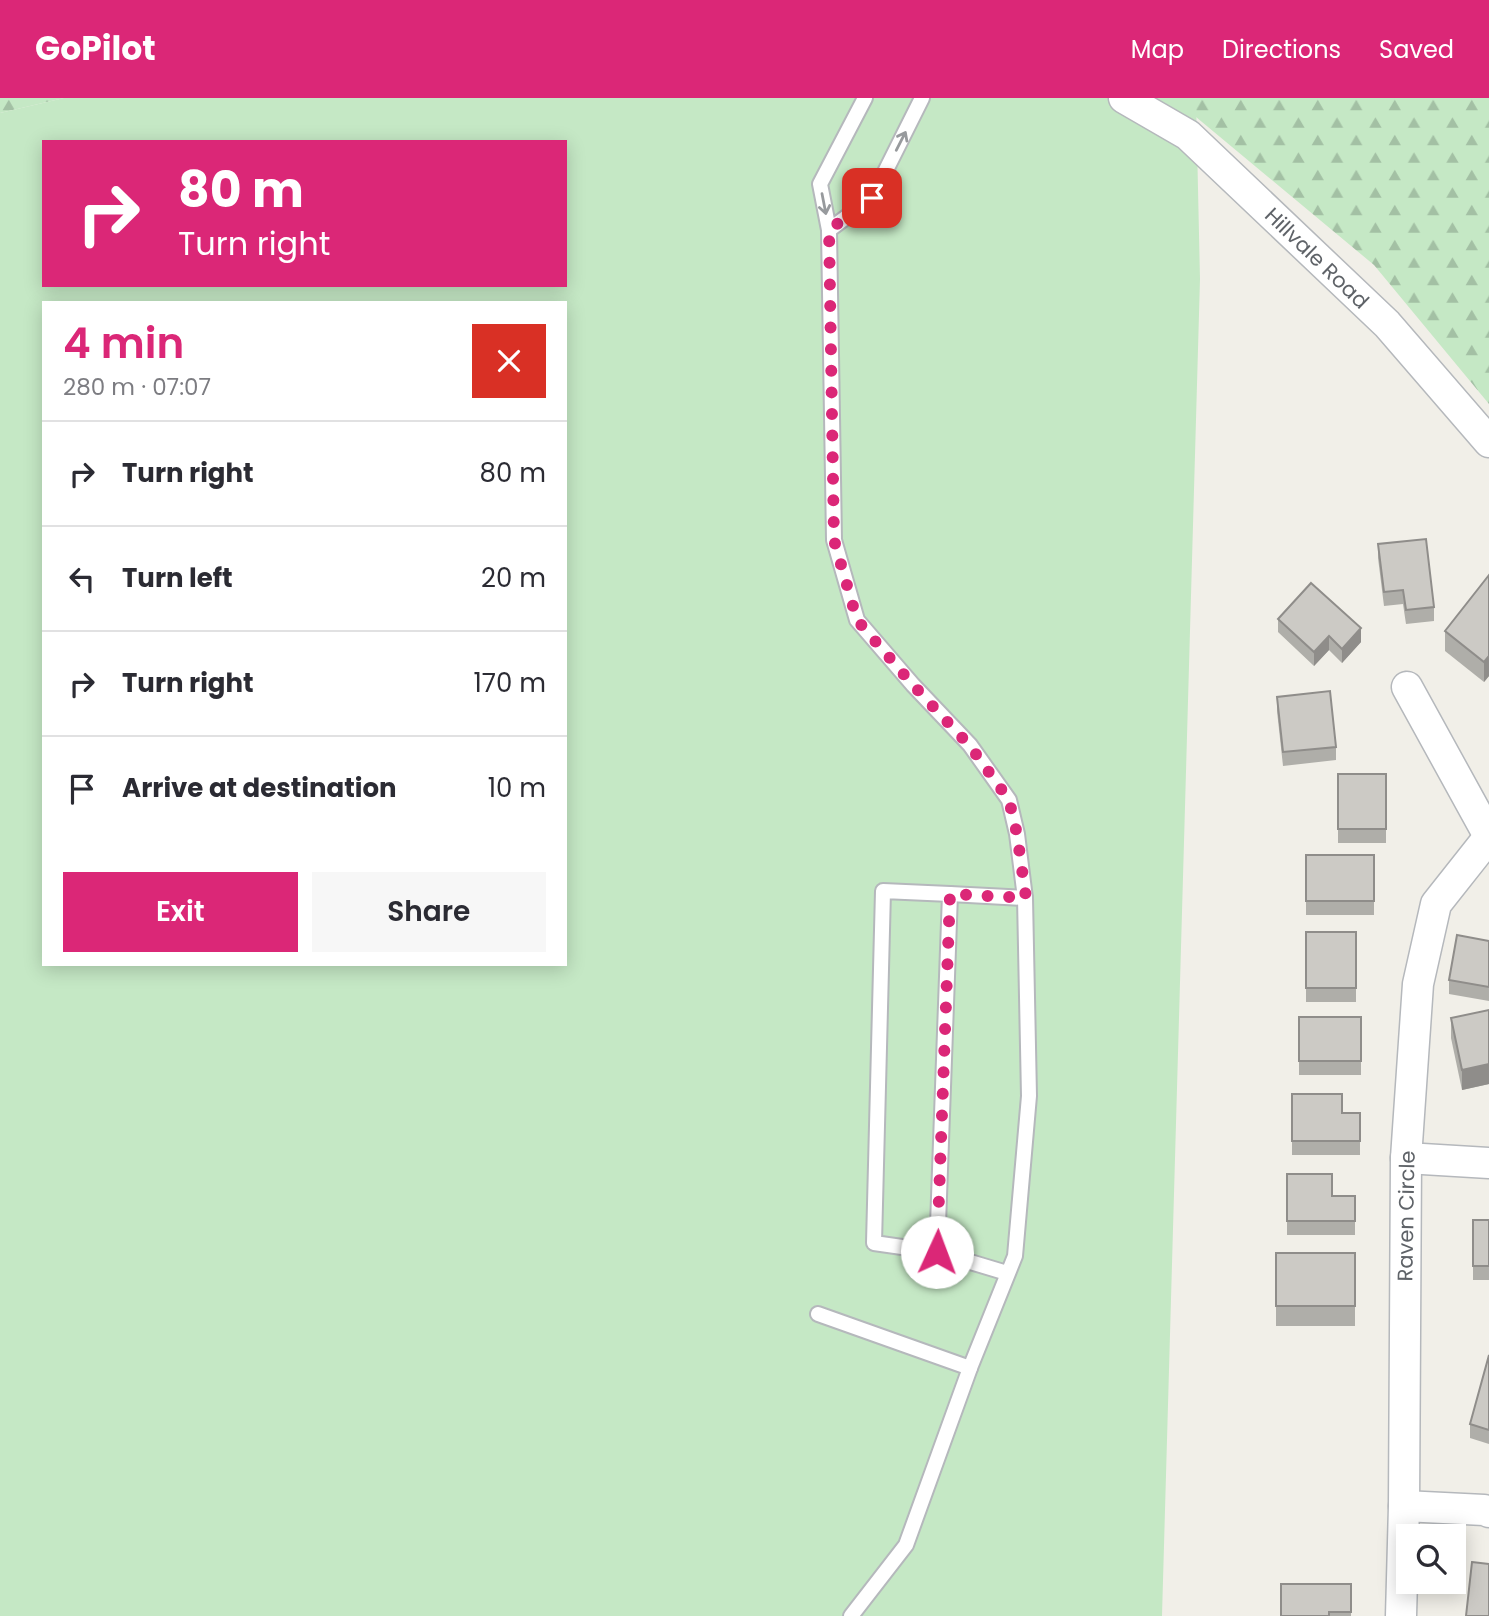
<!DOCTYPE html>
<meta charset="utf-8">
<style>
:root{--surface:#fff;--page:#f7f7f7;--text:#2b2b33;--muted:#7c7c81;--line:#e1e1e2;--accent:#db2777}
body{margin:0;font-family:Poppins,sans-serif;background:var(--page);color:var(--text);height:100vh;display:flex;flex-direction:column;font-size:26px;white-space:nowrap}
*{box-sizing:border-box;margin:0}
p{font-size:23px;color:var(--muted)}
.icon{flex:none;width:38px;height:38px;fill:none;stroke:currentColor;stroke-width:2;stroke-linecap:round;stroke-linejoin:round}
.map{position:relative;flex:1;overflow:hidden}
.side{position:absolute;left:42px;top:203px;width:525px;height:665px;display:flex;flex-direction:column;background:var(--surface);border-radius:0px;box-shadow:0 4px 18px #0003}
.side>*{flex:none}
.top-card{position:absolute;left:42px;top:42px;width:525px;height:147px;border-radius:0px;box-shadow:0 4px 18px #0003;background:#db2777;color:#fff;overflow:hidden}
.fabs{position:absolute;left:1396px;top:1426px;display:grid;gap:14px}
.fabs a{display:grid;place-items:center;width:70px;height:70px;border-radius:0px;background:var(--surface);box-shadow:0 4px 18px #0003;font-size:35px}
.pin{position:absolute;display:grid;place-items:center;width:60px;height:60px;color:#fff;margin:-30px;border-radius:14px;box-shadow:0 4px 10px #0006}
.me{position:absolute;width:77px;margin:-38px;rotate:2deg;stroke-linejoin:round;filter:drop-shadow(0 0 5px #0008)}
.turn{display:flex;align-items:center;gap:24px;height:147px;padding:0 21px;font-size:32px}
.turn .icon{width:91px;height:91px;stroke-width:2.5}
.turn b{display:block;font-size:49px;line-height:60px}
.round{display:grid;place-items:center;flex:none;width:74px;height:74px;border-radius:0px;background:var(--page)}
.summary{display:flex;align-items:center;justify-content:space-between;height:119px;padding:0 21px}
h1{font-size:42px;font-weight:600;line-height:52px;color:var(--accent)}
.action{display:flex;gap:14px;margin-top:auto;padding:14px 21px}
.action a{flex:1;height:80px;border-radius:0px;background:var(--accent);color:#fff;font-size:28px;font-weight:600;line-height:80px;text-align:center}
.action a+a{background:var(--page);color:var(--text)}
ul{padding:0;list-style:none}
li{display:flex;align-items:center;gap:21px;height:105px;padding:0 21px;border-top:2px solid var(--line)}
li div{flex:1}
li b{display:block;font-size:26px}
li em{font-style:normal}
header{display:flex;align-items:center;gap:42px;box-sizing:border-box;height:98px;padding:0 35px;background:var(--accent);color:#fff}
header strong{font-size:33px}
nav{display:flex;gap:38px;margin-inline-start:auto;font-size:24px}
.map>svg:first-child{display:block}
.forest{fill:url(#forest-firs)}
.park{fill:#c5e8c5;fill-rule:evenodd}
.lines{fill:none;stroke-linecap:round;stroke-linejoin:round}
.lane-casing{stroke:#b5b8bc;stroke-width:18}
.street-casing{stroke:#b5b8bc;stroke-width:33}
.lane{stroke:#fff;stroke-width:14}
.street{stroke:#fff;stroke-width:30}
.wall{fill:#afaea9}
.shaded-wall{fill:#8f8d8a}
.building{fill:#cccac5;stroke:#8f8d8a;stroke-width:2}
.oneway{stroke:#979a9d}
.route{stroke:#db2777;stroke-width:12;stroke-dasharray:0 21.6}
.labels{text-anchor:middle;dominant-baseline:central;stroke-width:6;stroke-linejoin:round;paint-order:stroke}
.street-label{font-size:21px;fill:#5f6368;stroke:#fff}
</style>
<header>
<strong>GoPilot</strong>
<nav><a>Map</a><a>Directions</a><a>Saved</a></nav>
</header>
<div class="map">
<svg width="1489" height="1518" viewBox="0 0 1489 1518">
<defs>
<pattern id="forest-firs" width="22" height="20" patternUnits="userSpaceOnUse" patternTransform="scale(1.75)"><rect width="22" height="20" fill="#c5e8c5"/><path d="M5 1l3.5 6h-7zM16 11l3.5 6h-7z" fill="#a3c0a4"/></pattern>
</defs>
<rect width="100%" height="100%" fill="#f1efe8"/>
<g class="forest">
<path d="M0 0H64L0 15Z"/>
<path d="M1196 0H1489V306L1374 167 1196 19Z"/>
</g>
<path class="park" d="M64 0H1196L1200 181 1162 1518H0V15ZM44 44H565V187H44ZM44 205H565V866H44Z"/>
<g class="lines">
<g class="lane-casing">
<g id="lane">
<path d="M865 0 820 86 829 132 834 442 857 522 913 587 970 647 1009 702 1017 736 1025 800 1029 998 1015 1158 970 1270"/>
<path d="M829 132 872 100 922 0"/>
<path d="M950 796 1025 800"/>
<path d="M937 1154 874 1145 883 793 950 796 937 1154 1007 1175"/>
<path d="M818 1216 970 1270 906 1447 851 1518"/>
</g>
</g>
<g class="street-casing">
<g id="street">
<path d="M1124 0 1188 37 1387 226 1489 344"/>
<path d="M1407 589 1489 738"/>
<path d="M1406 1060 1489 1065"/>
<path d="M1404 1408 1484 1412 1489 1414"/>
<path d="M1401 1518 1404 1408 1406 1060 1418 886 1436 806 1489 739"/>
</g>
</g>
<use href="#lane" class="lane"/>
<use href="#street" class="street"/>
</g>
<g class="wall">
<path d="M1378 446 1434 509V523L1406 526 1403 506 1384 508 1378 460Z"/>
<path d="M1489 477V578L1484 584 1445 553V533Z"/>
<path d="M1278 521 1361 544 1342 565 1329 552 1314 568 1278 534Z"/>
<path d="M1277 599 1336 649V662L1283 668 1277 613Z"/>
<rect x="1338" y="676" width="48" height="69"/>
<rect x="1306" y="757" width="68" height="60"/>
<rect x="1306" y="834" width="50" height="70"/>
<path d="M1489 843V903L1449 896V882Z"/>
<path d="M1489 912V986L1462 992 1451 940V920Z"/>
<rect x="1299" y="919" width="62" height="58"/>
<path d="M1292 996 1342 1015H1360V1057H1292Z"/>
<path d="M1287 1076 1332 1098H1355V1137H1287Z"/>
<rect x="1473" y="1122" width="16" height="60"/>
<rect x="1276" y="1155" width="79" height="73"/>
<path d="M1489 1257V1346L1470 1340V1326Z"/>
<path d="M1351 1486V1518H1281Z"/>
</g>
<g class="shaded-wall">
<path d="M1361 530V544L1342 565V551Z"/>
<path d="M1329 538V552L1314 568V554Z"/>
<path d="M1489 558V578L1484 584V564Z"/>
<path d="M1489 966V986L1462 992V972Z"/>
</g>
<g class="building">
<path d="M1426 441 1434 509 1406 512 1403 492 1384 494 1378 446Z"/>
<path d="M1489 477V558L1484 564 1445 533Z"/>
<path d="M1311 485 1361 530 1342 551 1329 538 1314 554 1278 521Z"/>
<path d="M1330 593 1336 649 1283 654 1277 599Z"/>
<rect x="1338" y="676" width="48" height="55"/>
<rect x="1306" y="757" width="68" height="46"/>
<rect x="1306" y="834" width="50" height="56"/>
<path d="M1457 837 1489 843V889L1449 882Z"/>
<path d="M1489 912V966L1462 972 1451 920Z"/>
<rect x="1299" y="919" width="62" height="44"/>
<path d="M1292 996H1342V1015H1360V1043H1292Z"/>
<path d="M1287 1076H1332V1098H1355V1123H1287Z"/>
<rect x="1473" y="1122" width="16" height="46"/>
<rect x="1276" y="1155" width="79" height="53"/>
<path d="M1489 1257V1332L1470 1326Z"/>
<path d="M1472 1464 1489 1466V1518H1466Z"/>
<path d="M1281 1486H1351V1514H1329V1518H1281Z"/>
</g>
<defs><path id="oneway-shaft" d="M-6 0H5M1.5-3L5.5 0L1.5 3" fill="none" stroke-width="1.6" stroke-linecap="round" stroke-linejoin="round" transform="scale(1.75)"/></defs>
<g class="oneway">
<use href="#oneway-shaft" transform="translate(901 43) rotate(-63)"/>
<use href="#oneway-shaft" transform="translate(824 106) rotate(79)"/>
</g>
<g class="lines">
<path class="route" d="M872 100 829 132 834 442 857 522 913 587 970 648 1009 702 1017 736 1026 800 950 796 937 1154"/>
</g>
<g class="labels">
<g class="street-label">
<text transform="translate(1317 160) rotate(44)">Hillvale Road</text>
<text transform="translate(1406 1118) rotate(-89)">Raven Circle</text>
</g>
</g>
</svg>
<div class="fabs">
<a><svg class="icon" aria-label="search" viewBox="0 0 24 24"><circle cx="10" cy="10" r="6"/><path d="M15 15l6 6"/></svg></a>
</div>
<div class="pin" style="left:872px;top:100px;background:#d93025"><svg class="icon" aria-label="arrive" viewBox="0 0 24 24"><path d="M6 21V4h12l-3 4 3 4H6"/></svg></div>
<svg class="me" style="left:937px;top:1154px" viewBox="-20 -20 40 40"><circle r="19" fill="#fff"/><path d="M0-13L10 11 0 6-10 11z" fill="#db2777"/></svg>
<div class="top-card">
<div class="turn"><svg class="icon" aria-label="right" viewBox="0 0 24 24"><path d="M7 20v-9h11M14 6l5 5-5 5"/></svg><div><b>80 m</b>Turn right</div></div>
</div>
<section class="side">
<div class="summary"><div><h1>4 min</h1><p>280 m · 07:07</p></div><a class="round" style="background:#d93025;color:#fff"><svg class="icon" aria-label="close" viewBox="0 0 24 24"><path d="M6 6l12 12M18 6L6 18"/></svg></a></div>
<ul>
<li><svg class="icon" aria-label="right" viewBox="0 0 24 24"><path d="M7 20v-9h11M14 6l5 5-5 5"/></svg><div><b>Turn right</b></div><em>80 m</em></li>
<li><svg class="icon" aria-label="left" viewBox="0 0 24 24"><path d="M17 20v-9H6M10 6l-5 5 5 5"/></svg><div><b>Turn left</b></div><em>20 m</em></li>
<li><svg class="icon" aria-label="right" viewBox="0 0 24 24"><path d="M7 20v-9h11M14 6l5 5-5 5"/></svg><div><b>Turn right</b></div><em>170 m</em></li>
<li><svg class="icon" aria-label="arrive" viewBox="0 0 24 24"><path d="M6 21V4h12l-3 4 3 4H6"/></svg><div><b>Arrive at destination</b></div><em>10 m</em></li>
</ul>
<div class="action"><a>Exit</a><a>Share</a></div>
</section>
</div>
